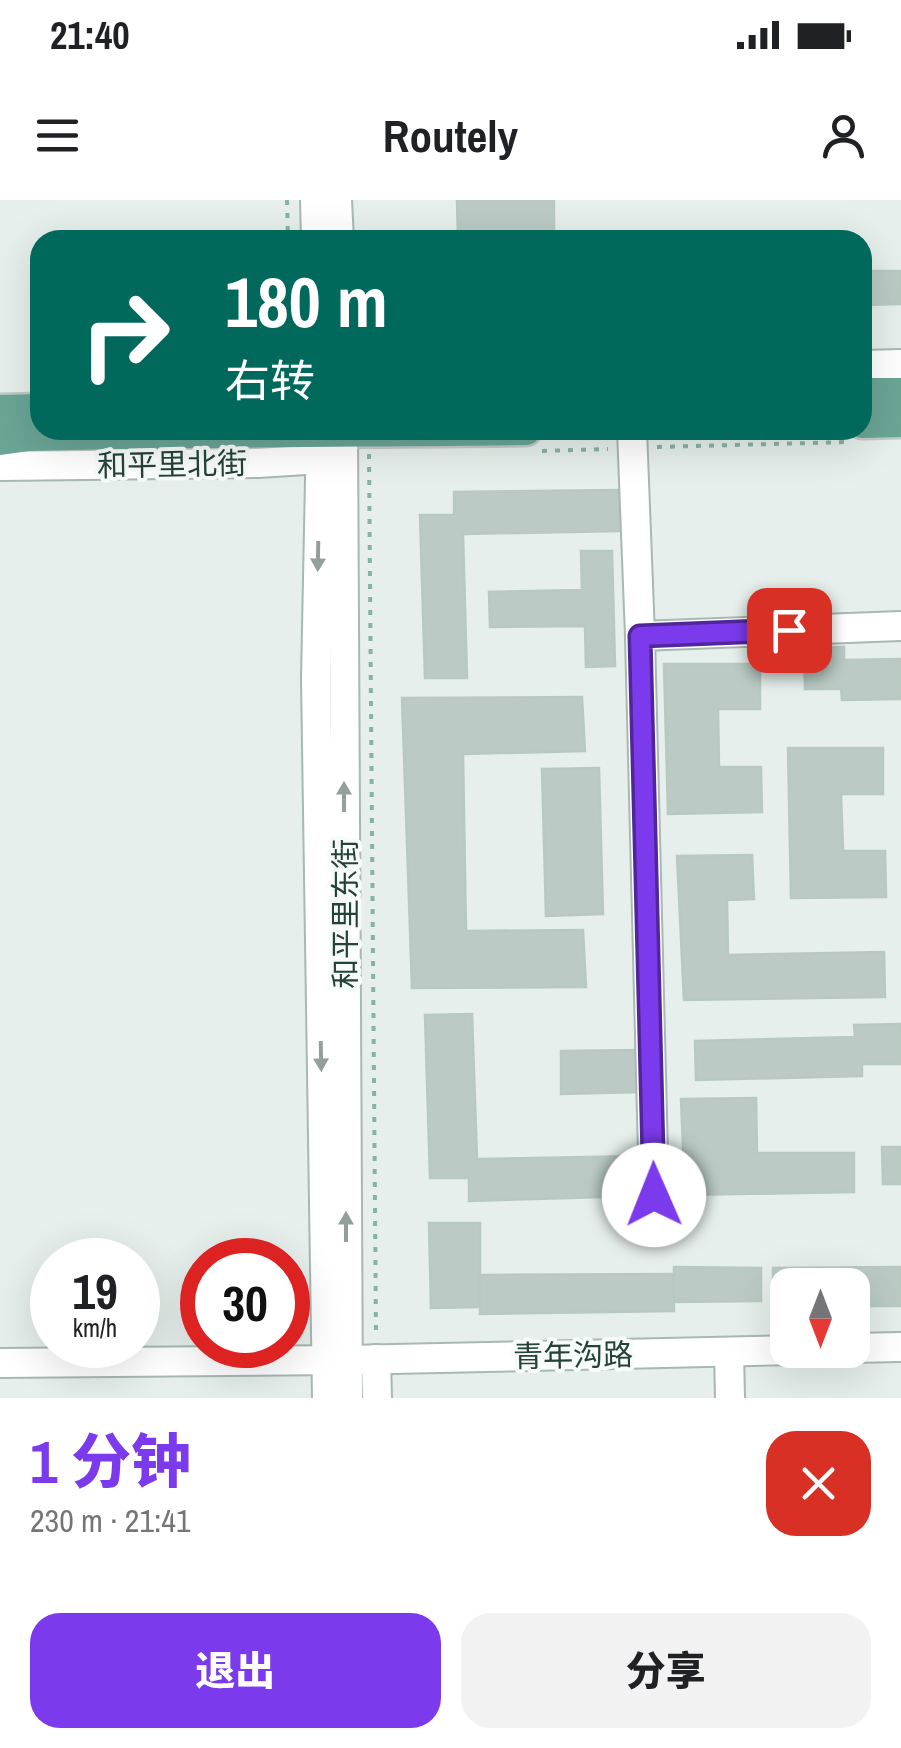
<!DOCTYPE html>
<html lang="zh">
<meta charset="utf-8">
<style>
:root{--surface:#fff;--page:#f2f2f2;--text:#202124;--muted:#757577;--accent:#7c3aed}
body{margin:0;font-family:"Archivo Narrow","Noto Sans SC",sans-serif;background:var(--page);color:var(--text);height:100vh;display:flex;flex-direction:column;font-size:38px;white-space:nowrap}
*{box-sizing:border-box;margin:0}
p{font-size:32px;color:var(--muted)}
.icon{flex:none;width:55px;height:55px;fill:none;stroke:currentColor;stroke-width:2;stroke-linecap:round;stroke-linejoin:round}
.map{position:relative;height:1198px;overflow:hidden}
.drawer{display:flex;flex-direction:column;background:var(--surface);flex:1}
.drawer>*{flex:none}
.top-card{position:absolute;left:30px;top:30px;width:842px;height:210px;border-radius:30px;box-shadow:0 10px 40px #0002;background:#00695c;color:#fff;overflow:hidden}
.needle{width:65px;rotate:180deg}
.tools{position:absolute;left:770px;top:1068px;display:grid;gap:20px}
.tools a{display:grid;place-items:center;width:100px;height:100px;border-radius:20px;background:var(--surface);box-shadow:0 10px 40px #0002;font-size:50px}
.speed{position:absolute;left:30px;top:1038px;display:flex;gap:20px;font-size:50px;font-weight:700;text-align:center}
.speed>*{display:grid;place-content:center;width:130px;height:130px;border-radius:50%;background:var(--surface);box-shadow:0 10px 40px #0002;line-height:1}
.speed small{font-size:25px;font-weight:400}
.speed .limit{border:15px solid #d22;background:#fff;color:#111}
.pin{position:absolute;display:grid;place-items:center;width:85px;height:85px;color:#fff;margin:-42px;border-radius:20px;box-shadow:0 5px 15px #0006}
.me{position:absolute;width:110px;margin:-55px;rotate:359deg;stroke-linejoin:round;filter:drop-shadow(0 0 8px #0008)}
.turn{display:flex;align-items:center;gap:35px;height:210px;padding:0 30px;font-size:45px}
.turn .icon{width:130px;height:130px;stroke-width:2.5}
.turn b{display:block;font-size:70px;line-height:85px}
.round{display:grid;place-items:center;flex:none;width:105px;height:105px;border-radius:30px;background:var(--page)}
.headline{display:flex;align-items:center;justify-content:space-between;height:170px;padding:0 30px}
h1{font-size:60px;font-weight:800;line-height:75px;color:var(--accent)}
.button{display:flex;gap:20px;margin-top:auto;padding:20px 30px}
.button a{flex:1;height:115px;border-radius:30px;background:var(--accent);color:#fff;font-size:40px;font-weight:800;line-height:115px;text-align:center}
.button a+a{background:var(--page);color:var(--text)}
.status{display:flex;justify-content:space-between;align-items:center;height:70px;padding:0 50px;background:var(--surface);direction:ltr}
.status svg{height:28px;fill:currentColor}
header{display:flex;justify-content:space-between;align-items:center;height:130px;padding:0 30px;background:var(--surface);font-size:45px;font-weight:800}
.map>svg:first-child{display:block}
.building{fill:#bbcac4;stroke:#b8c9c2;stroke-width:2.5}
.lines{fill:none;stroke-linecap:round;stroke-linejoin:round}
.minor-casing{stroke:#a8b8b2;stroke-width:32}
.major-casing{stroke:#c2cac8;stroke-width:35}
.path{stroke:#86b3a5;stroke-width:4;stroke-dasharray:5 8;stroke-linecap:butt}
.minor{stroke:#fff;stroke-width:28}
.major{stroke:#6aa596;stroke-width:30}
.oneway{fill:#92a09c}
.route-casing{stroke:#51269a;stroke-width:25}
.route{stroke:#7c3aed;stroke-width:18}
.labels{text-anchor:middle;dominant-baseline:central;stroke-width:8;stroke-linejoin:round;paint-order:stroke}
.street-label{font-size:30px;fill:#24423a;stroke:#f7fbf9}
</style>
<div class="status"><b>21:40</b><svg viewBox="0 0 49 12"><path d="M0 12V9h3v3zM5 12V6h3v6zM10 12V3h3v9zM15 12V0h3v12zM26 1h20v11H26zM47 4h2v5h-2z"/></svg></div>
<header><svg class="icon" aria-label="menu" viewBox="0 0 24 24"><path d="M4 6h16M4 12h16M4 18h16"/></svg>Routely<svg class="icon" aria-label="person" viewBox="0 0 24 24"><circle cx="12" cy="8" r="4"/><path d="M4 21q1-7 8-7t8 7"/></svg></header>
<div class="map">
<svg width="901" height="1198" viewBox="0 0 901 1198">
<rect width="100%" height="100%" fill="#e6efeb"/>
<g class="building">
<path d="M457 0H554V40H458Z"/>
<path d="M862 71H901V104L862 105Z"/>
<path d="M619 290 620 331 463 334 467 478H425L420 315H454V292Z"/>
<path d="M581 351H612L615 466 586 467 585 426 490 427 489 392 582 390Z"/>
<path d="M844 447V460L901 459V499L842 500 841 489H805L804 448Z"/>
<path d="M664 464H760V509H718L719 567H761L762 612 668 614Z"/>
<path d="M582 497 585 551 463 554 466 731 583 730 586 787 412 788 402 498Z"/>
<path d="M788 548H883V594H841L843 651H885L886 697 791 698Z"/>
<path d="M599 568 603 714 546 716 542 569Z"/>
<path d="M752 655 754 699 727 700 728 755 884 752 885 797 684 800 677 656Z"/>
<path d="M472 814 477 959 637 956V996L469 1001V978H430L425 815Z"/>
<path d="M901 824V864H862V876L696 880 695 841 855 837 854 825Z"/>
<path d="M640 850 641 892 561 894V851Z"/>
<path d="M756 898 757 953H854V992L685 995 681 899Z"/>
<path d="M882 947H901V984H883Z"/>
<path d="M429 1023H480V1107L431 1108Z"/>
<path d="M674 1067 761 1068V1101L674 1102Z"/>
<path d="M901 1067V1106H852V1085H788V1108H773V1068Z"/>
<path d="M673 1074 674 1111 480 1114V1075Z"/>
</g>
<g class="lines">
<g class="minor-casing">
<g id="minor">
<path d="M315 0 316 40"/>
<path d="M337 0 339 40"/>
<path d="M862 165 901 164"/>
<path d="M321 230 316 479 327 1198"/>
<path d="M343 230 348 1198"/>
<path d="M632 230 640 436 654 995"/>
<path d="M0 266 258 263 338 258"/>
<path d="M640 436 901 426"/>
<path d="M852 1148 901 1147"/>
<path d="M729 1152 730 1198"/>
<path d="M376 1159 377 1198"/>
<path d="M0 1163 347 1160 800 1150"/>
</g>
</g>
<g class="major-casing">
<g id="major">
<path d="M862 193H901"/>
<path d="M0 210 40 209"/>
<path d="M862 223 901 222"/>
<path d="M0 240 29 236C195 232 360 232 526 230"/>
</g>
</g>
<g class="path">
<path d="M287 0 288 40"/>
<path d="M657 247 848 242"/>
<path d="M542 251 608 249"/>
<path d="M369 254 376 1134"/>
</g>
<use href="#minor" class="minor"/>
<use href="#major" class="major"/>
</g>
<defs><path id="oneway-solid" d="M-6-.8H1V-3.2L6.5 0L1 3.2V.8H-6Z" transform="scale(2.5)"/></defs>
<g class="oneway">
<use href="#oneway-solid" transform="translate(318 356) rotate(91)"/>
<use href="#oneway-solid" transform="translate(344 597) rotate(-90)"/>
<use href="#oneway-solid" transform="translate(321 856) rotate(89)"/>
<use href="#oneway-solid" transform="translate(346 1027) rotate(-90)"/>
</g>
<g class="lines">
<g class="route-casing">
<path id="route" d="M654 995 640 436 789 430"/>
</g>
<use href="#route" class="route"/>
</g>
<g class="labels">
<g class="street-label">
<text transform="translate(172 264) rotate(-1)">和平里北街</text>
<text transform="translate(345 714) rotate(-90)">和平里东街</text>
<text transform="translate(573 1155) rotate(-1)">青年沟路</text>
</g>
</g>
</svg>
<div class="tools">
<a><svg class="needle" viewBox="-14 -14 28 28"><path d="M0-13l5 13h-10z" fill="#e53935"/><path d="M0 13l5-13h-10z" fill="#757577"/></svg></a>
</div>
<div class="speed"><div>19<small>km/h</small></div><div class="limit">30</div></div>
<div class="pin" style="left:789px;top:430px;background:#d93025"><svg class="icon" aria-label="arrive" viewBox="0 0 24 24"><path d="M6 21V4h12l-3 4 3 4H6"/></svg></div>
<svg class="me" style="left:654px;top:995px" viewBox="-20 -20 40 40"><circle r="19" fill="#fff"/><path d="M0-13L10 11 0 6-10 11z" fill="#7c3aed"/></svg>
<div class="top-card">
<div class="turn"><svg class="icon" aria-label="right" viewBox="0 0 24 24"><path d="M7 20v-9h11M14 6l5 5-5 5"/></svg><div><b>180 m</b>右转</div></div>
</div>
</div>
<section class="drawer">
<div class="headline"><div><h1>1 分钟</h1><p>230 m · 21:41</p></div><a class="round" style="background:#d93025;color:#fff"><svg class="icon" aria-label="close" viewBox="0 0 24 24"><path d="M6 6l12 12M18 6L6 18"/></svg></a></div>
<div class="button"><a>退出</a><a>分享</a></div>
</section>
